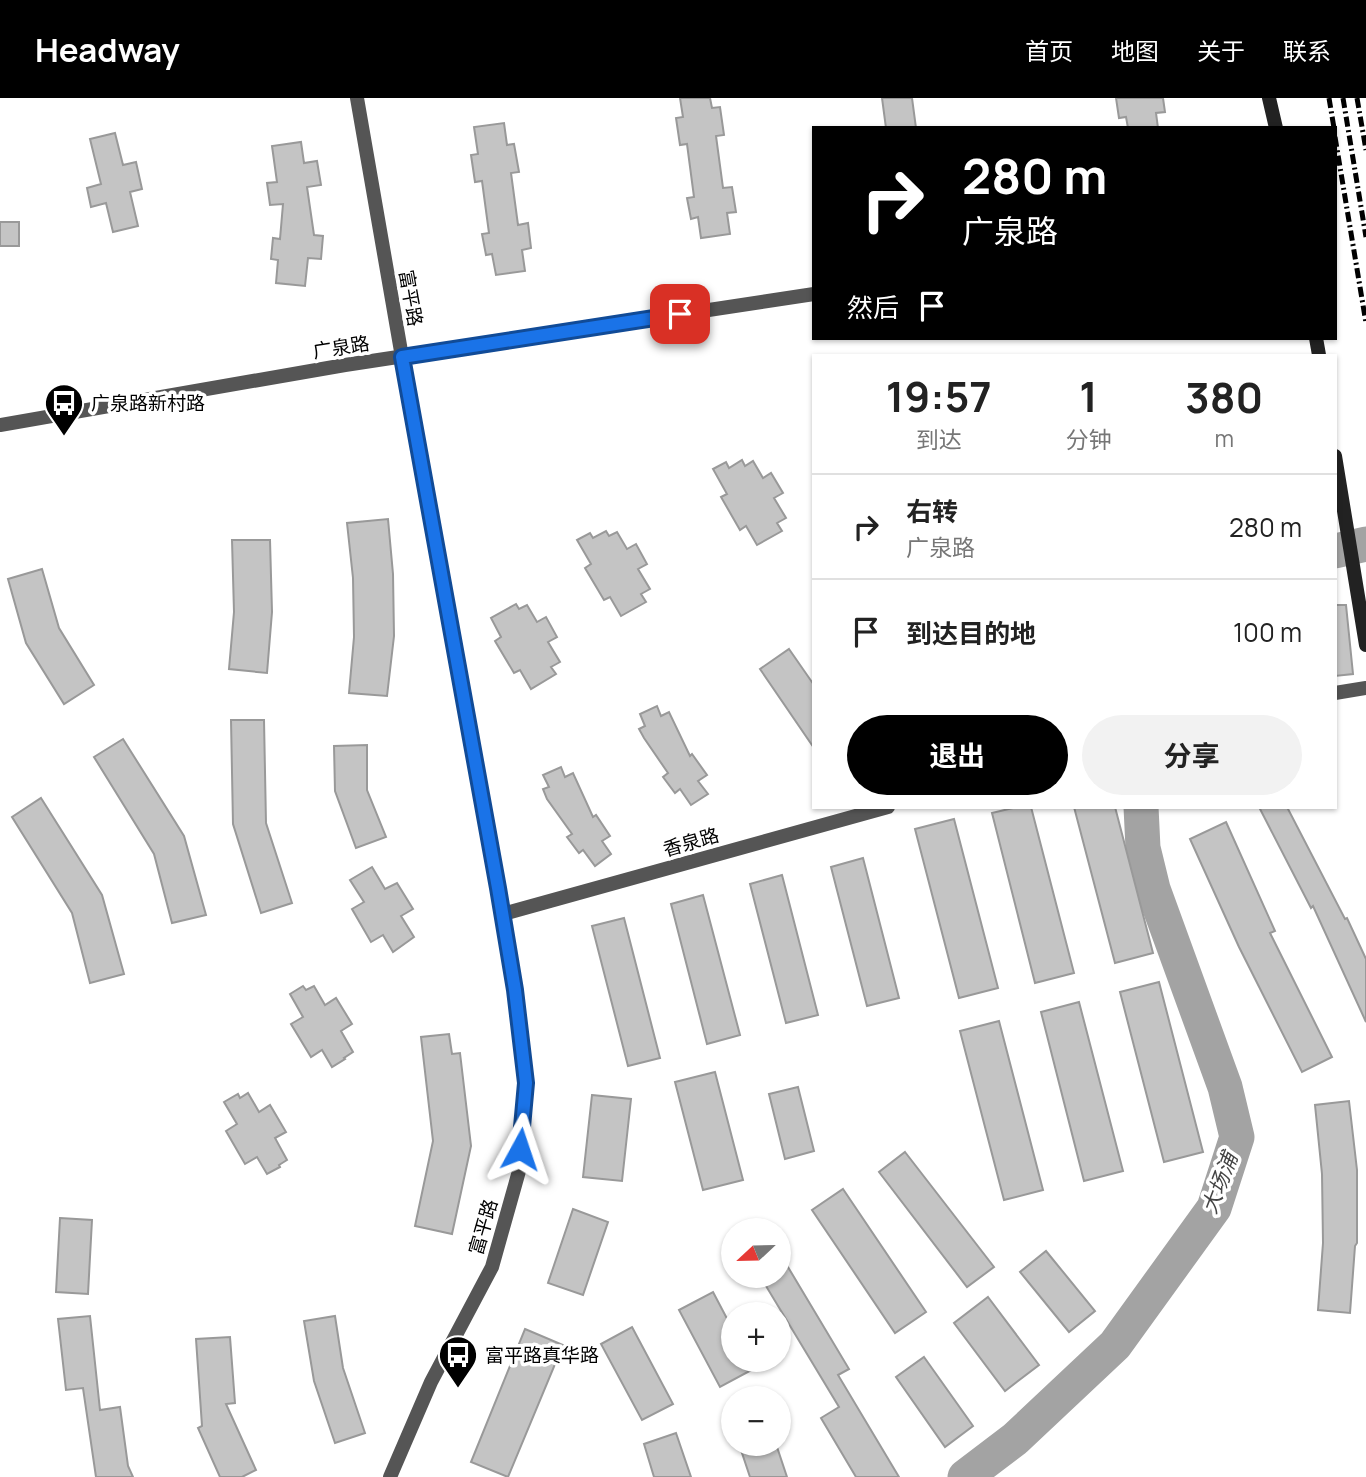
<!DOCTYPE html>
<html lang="zh">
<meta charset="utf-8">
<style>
:root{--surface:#fff;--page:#f2f2f2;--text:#222;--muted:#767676;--line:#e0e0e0;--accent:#000}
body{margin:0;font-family:Manrope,"Noto Sans SC",sans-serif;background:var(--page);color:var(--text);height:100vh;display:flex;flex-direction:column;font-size:26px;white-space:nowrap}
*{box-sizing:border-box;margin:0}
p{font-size:23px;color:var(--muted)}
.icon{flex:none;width:38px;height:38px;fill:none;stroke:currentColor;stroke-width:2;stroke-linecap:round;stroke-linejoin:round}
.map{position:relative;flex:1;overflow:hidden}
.side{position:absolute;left:812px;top:256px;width:525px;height:455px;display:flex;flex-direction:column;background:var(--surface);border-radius:0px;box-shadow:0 2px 5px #0004}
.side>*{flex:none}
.hud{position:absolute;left:812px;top:28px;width:525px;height:214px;border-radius:0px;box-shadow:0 2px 5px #0004;background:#000;color:#fff;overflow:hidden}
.needle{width:46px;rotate:248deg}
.buttons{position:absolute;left:721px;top:1120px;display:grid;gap:14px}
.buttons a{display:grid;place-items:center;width:70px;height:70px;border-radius:50%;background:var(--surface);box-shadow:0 2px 5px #0004;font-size:35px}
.pin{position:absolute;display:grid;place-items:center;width:60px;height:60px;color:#fff;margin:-30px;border-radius:14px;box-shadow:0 4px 10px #0006}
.me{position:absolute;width:77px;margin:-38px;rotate:5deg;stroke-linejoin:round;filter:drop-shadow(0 0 5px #0008)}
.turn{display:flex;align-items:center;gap:24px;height:147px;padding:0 35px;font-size:32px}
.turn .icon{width:91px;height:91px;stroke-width:2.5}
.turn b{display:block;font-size:49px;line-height:60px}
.then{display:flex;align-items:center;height:66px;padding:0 35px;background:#0003;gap:14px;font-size:26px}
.eta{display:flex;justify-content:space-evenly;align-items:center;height:119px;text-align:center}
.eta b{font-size:42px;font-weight:700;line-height:49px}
.cta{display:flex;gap:14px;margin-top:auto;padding:14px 35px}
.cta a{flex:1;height:80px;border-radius:42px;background:var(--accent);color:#fff;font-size:28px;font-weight:700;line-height:80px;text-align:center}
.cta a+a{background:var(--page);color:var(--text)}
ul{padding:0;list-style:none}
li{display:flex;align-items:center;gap:21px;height:105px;padding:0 35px;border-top:2px solid var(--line)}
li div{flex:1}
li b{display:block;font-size:26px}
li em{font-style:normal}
header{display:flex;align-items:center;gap:42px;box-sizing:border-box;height:98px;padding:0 35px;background:var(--accent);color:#fff}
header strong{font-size:33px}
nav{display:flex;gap:38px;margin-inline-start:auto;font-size:24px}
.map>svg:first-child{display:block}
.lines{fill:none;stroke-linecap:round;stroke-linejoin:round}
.river{stroke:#a3a3a3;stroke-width:35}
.building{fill:#c4c4c4;stroke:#999;stroke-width:2}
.minor{stroke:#555;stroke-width:14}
.tertiary{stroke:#555;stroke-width:14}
.secondary{stroke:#222;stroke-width:14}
.rail{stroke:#000;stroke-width:5;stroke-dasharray:10 3.5 2 3.5;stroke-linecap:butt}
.route-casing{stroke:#114b97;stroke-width:18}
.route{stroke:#1a73e8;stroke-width:12}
.labels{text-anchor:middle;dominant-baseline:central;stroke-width:7;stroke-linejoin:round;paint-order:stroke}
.street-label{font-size:19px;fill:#000;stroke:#fff}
.poi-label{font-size:19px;fill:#000;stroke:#fff;text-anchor:start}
.water-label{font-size:21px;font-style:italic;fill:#444;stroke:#fff}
</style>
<header>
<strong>Headway</strong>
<nav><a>首页</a><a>地图</a><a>关于</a><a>联系</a></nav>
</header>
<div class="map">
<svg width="1366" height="1379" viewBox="0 0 1366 1379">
<rect width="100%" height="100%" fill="#fff"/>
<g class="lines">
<g class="river">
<path d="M1335 453 1366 446"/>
<path d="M965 1379 1015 1341 1115 1247 1214 1110 1237 1039 1225 989 1153 791 1143 750 1141 709"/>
</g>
</g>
<g class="building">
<path d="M680 0H710L712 10 720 9 724 37 716 38 723 90 732 89 736 114 727 115 730 136 701 140 698 119 691 121 687 100 694 99 687 46 680 47 676 20 683 19Z"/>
<path d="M882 0H912L916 30H886Z"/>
<path d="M1116 0H1163L1165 14 1156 15 1158 30H1128L1126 19 1119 20Z"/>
<path d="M504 25 507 47 514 46 519 74 511 75 518 127 528 125 531 150 522 152 525 173 496 177 492 156 486 157 482 136 489 135 482 83 475 84 471 57 478 56 474 29Z"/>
<path d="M115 35 123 67 136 64 142 91 130 94 138 128 113 134 106 105 91 109 87 90 101 86 90 41Z"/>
<path d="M301 44 304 65 317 63 321 87 307 89 314 137 323 138 321 161 308 160 305 188 276 185 278 162 271 161 273 140 280 141 283 106 270 107 267 85 277 84 272 48Z"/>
<rect x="0" y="124" width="19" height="24"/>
<path d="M742 362 745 368 753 363 763 380 771 375 783 395 774 400 786 420 777 425 782 433 757 447 746 428 740 432 721 399 727 396 713 371 726 364 729 370Z"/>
<path d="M388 421 393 476 394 538 387 598 349 595 354 539 353 480 347 425Z"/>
<path d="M606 433 609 438 617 434 627 451 636 446 647 466 638 471 650 491 641 496 646 504 621 518 610 499 604 502 585 470 591 466 577 442 590 435 593 440Z"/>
<path d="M232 442H270L272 514 267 575 229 571 234 514Z"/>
<path d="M42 471 59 530 94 587 64 606 26 545 8 481Z"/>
<path d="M516 506 519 511 527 507 537 524 546 519 557 539 548 544 560 564 551 569 556 576 531 591 520 572 514 575 495 543 501 539 491 520Z"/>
<path d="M1335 507H1346L1353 576 1335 578Z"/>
<path d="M789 551 814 587V650L760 571Z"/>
<path d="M657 608 661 618 669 614 690 658 692 656 707 677 698 683 708 696 691 707 680 691 675 695 663 679 668 675 644 640 639 631 645 628 640 616Z"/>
<path d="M231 622H264L266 725 292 805 261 815 233 726Z"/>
<path d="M123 641 184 738 206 817 172 825 154 756 94 659Z"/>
<path d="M367 647V692L386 739 356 750 335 693 334 648Z"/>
<path d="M561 669 565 679 573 675 593 719 596 717 610 738 602 743 611 756 595 768 583 752 579 755 567 739 572 736 547 701 543 691 549 689 543 677Z"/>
<path d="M41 700 102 797 124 876 90 885 72 815 12 719Z"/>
<path d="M1017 709H1031L1074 875 1035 885 992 715Z"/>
<path d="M1074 709H1115L1153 855 1115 865Z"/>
<path d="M1259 709H1287L1345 821 1347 820 1366 861V924L1313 808 1311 810Z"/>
<path d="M954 721 998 890 959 900 915 731Z"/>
<path d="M1226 724 1275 833 1270 835 1332 959 1302 974 1239 849 1190 741Z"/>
<path d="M863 760 899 900 867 908 831 769Z"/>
<path d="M372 769 385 791 397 785 413 811 401 818 414 839 393 854 383 837 371 844 352 811 364 804 350 782Z"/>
<path d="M782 777 818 917 786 925 750 786Z"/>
<path d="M703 797 740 937 707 946 671 806Z"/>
<path d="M624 820 660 960 628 968 592 828Z"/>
<path d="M1159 884 1203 1054 1164 1064 1120 894Z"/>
<path d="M303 888 306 892 314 888 325 907 336 900 352 926 341 933 353 954 344 960 345 961 332 969 322 952 311 959 291 926 303 919 290 896Z"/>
<path d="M1079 904 1123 1073 1084 1083 1041 914Z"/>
<path d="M999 923 1043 1092 1004 1102 960 933Z"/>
<path d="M449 936 452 956 460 955 471 1048 452 1136 415 1128 433 1043 421 939Z"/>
<path d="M715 974 743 1082 703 1092 675 984Z"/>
<path d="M798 989 814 1053 785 1061 769 996Z"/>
<path d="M248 995 259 1014 270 1007 286 1034 275 1040 287 1062 279 1067 280 1069 267 1076 257 1059 245 1066 226 1033 237 1026 224 1004 238 996 240 1000Z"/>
<path d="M592 997 631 1001 622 1083 583 1079Z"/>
<path d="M1349 1003 1357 1072V1145L1355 1148 1350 1215 1318 1212 1323 1145 1322 1076 1315 1007Z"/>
<path d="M905 1054 994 1169 967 1189 879 1074Z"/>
<path d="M843 1091 926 1214 895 1235 812 1112Z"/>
<path d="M573 1111 608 1124 583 1197 548 1185Z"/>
<path d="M60 1120 92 1122 88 1196 56 1194Z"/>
<path d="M1046 1153 1095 1213 1069 1234 1020 1174Z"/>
<path d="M779 1154 849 1271 838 1277 899 1379H856L821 1320 839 1309 760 1178H779Z"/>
<path d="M713 1194 733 1232V1262H770L720 1289 679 1212Z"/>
<path d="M988 1199 1039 1267 1005 1293 954 1225Z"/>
<path d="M90 1218 100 1312 120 1309 128 1368 133 1379H96L83 1290 66 1292 58 1221Z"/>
<path d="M335 1218 343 1270 365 1335 335 1345 314 1283 304 1223Z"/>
<path d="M632 1229 673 1306 642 1322 601 1246Z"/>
<path d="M525 1231 563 1247 508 1379 471 1364Z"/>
<path d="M230 1239 235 1305 226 1306 256 1372 242 1379H220L198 1330 202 1328 196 1241Z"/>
<path d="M924 1259 973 1328 945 1349 896 1279Z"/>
<path d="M676 1335 691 1379H654L644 1346Z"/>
<path d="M739 1346H776L787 1379H750Z"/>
</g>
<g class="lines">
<g class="minor">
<path d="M1335 595 1366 590"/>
<path d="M503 816 888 709"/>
</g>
<g class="tertiary">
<path d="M357 0 402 259 503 816 515 892 526 985 519 1073 492 1169 431 1284 390 1379"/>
<path d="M0 327 345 267 814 196"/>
</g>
<g class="secondary">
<path d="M1269 0 1276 30"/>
<path d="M1316 240 1319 257"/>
<path d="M1335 358 1366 547"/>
</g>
<g class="rail">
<path d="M1329 0 1334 30"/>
<path d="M1343 0 1366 139"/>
<path d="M1357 0 1366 52"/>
<path d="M1335 39 1366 225"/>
</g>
</g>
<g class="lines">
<g class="route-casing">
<path id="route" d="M520 1051 526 985 515 892 498 790 402 259 680 216"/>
</g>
<use href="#route" class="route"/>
</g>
<defs>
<g id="bus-pin" transform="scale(2.0125)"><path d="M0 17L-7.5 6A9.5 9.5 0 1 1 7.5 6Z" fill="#000" stroke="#fff"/><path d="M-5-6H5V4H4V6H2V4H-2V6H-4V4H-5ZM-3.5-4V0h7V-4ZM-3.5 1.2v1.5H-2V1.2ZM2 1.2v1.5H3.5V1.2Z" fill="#fff"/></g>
</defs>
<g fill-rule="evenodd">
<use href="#bus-pin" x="64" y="305"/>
<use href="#bus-pin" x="458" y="1257"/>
</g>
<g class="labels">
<g class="street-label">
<text transform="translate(411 200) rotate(80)">富平路</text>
<text transform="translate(341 249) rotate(-9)">广泉路</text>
<text transform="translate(691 744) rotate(-16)">香泉路</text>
<text transform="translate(483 1129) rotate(-74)">富平路</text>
</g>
<g class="poi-label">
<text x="91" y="305">广泉路新村路</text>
<text x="485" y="1257">富平路真华路</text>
</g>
<g class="water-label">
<text transform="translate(1219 1085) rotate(-69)">大场浦</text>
</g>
</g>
</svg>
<div class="buttons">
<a><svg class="needle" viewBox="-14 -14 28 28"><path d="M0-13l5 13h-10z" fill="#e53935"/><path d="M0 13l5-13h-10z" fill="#767676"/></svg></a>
<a>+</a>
<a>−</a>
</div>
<div class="pin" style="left:680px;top:216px;background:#d93025"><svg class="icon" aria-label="arrive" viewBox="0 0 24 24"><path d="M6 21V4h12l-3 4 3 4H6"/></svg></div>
<svg class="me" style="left:520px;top:1051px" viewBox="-20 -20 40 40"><path d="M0-17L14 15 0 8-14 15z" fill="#1a73e8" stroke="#fff" stroke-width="4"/></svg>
<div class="hud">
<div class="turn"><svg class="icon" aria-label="right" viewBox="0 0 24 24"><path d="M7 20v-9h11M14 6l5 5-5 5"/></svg><div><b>280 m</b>广泉路</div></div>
<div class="then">然后<svg class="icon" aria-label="arrive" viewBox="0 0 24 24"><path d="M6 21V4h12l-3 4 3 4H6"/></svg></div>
</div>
<section class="side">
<div class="eta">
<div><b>19:57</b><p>到达</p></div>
<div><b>1</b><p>分钟</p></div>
<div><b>380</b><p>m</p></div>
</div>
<ul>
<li><svg class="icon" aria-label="right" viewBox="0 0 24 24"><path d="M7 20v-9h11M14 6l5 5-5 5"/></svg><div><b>右转</b><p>广泉路</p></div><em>280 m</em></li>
<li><svg class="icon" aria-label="arrive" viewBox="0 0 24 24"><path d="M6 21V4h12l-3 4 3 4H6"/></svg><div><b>到达目的地</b></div><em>100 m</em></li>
</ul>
<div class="cta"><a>退出</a><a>分享</a></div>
</section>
</div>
